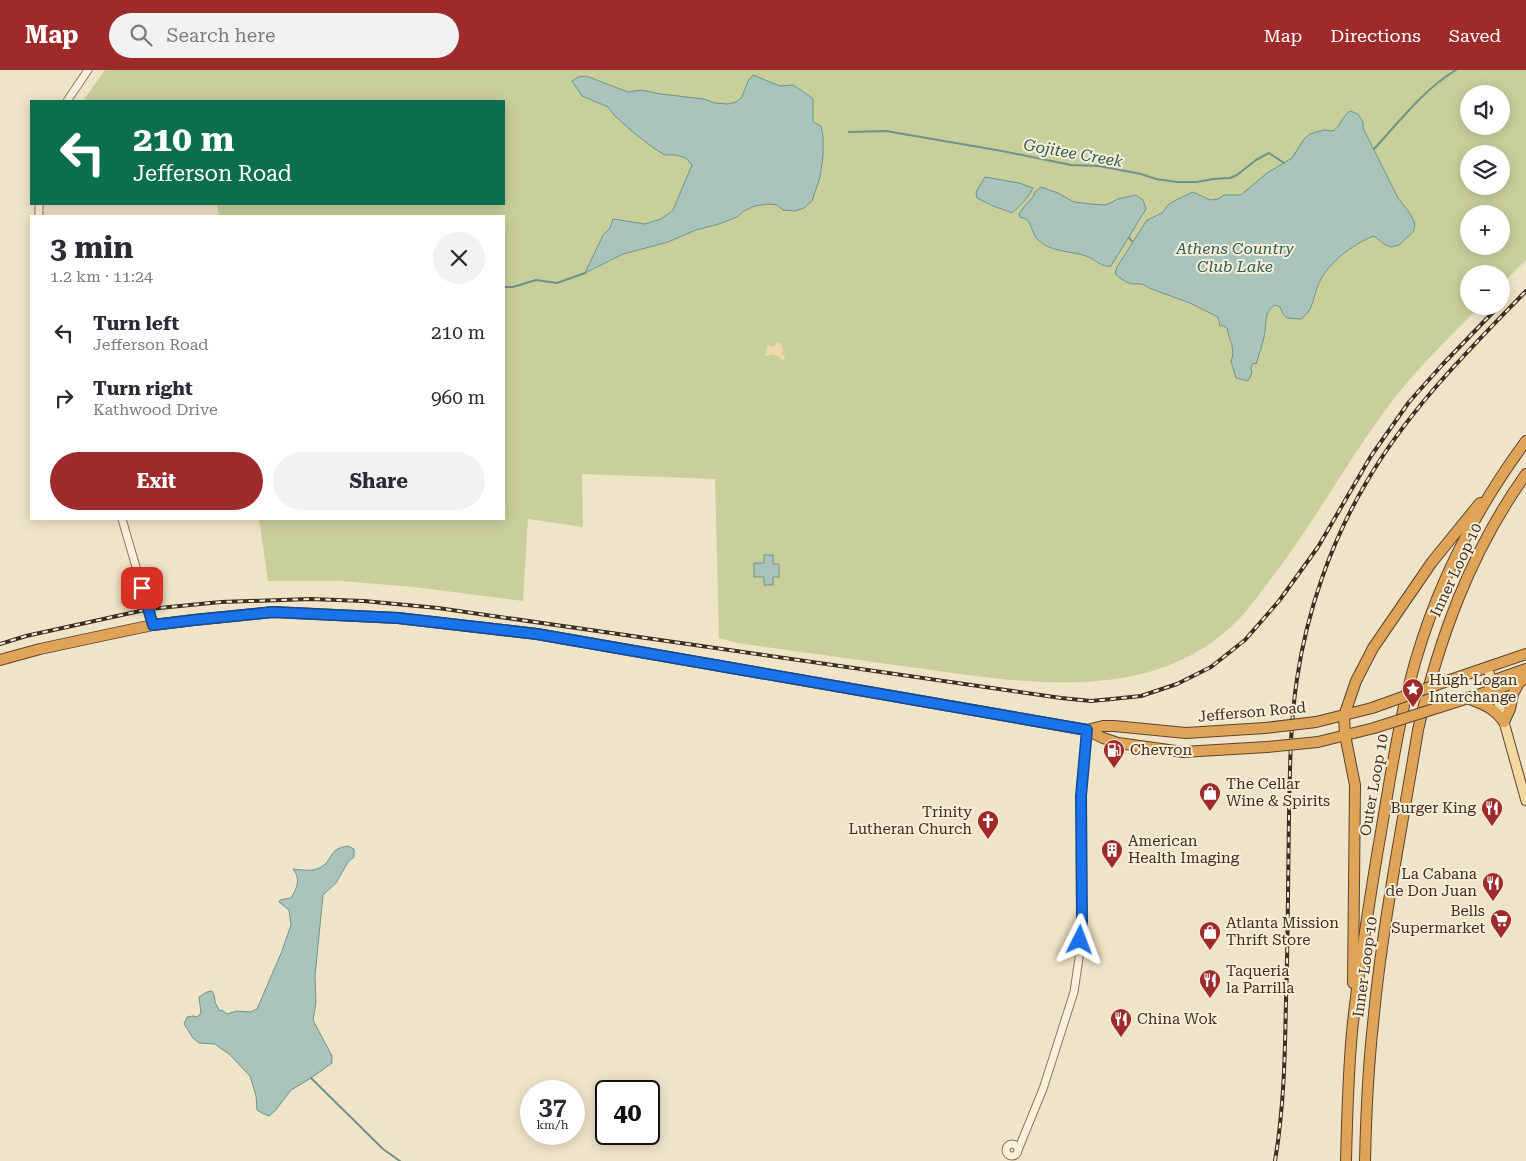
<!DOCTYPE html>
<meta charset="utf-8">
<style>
:root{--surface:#fff;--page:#f2f2f3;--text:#2b2b33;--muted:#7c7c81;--accent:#9e2a2b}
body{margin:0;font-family:"Roboto Serif",serif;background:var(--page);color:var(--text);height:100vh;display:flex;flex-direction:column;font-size:19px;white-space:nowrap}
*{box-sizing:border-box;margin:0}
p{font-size:16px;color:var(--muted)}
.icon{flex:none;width:28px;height:28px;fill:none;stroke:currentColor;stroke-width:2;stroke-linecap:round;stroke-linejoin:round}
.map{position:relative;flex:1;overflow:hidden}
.side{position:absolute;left:30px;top:145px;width:475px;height:305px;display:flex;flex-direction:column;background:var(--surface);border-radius:0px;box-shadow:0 2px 12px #0003}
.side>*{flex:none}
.hud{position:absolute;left:30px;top:30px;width:475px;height:105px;border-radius:0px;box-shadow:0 2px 12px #0003;background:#0b6e4f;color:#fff;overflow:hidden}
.buttons{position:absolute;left:1460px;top:15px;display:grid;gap:10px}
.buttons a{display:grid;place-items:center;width:50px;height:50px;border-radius:50%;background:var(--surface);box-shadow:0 2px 12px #0003;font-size:25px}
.speed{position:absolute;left:520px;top:1010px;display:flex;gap:10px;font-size:25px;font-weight:700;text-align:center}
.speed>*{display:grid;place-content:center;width:65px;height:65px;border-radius:50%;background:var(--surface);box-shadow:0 2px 12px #0003;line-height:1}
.speed small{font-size:12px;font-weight:400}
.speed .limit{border:2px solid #111;border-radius:8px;background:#fff;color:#111}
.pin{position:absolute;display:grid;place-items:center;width:42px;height:42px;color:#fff;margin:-21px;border-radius:10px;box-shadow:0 2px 8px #0006}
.me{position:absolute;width:55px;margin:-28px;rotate:3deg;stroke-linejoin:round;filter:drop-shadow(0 0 4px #0008)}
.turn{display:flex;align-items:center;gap:18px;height:105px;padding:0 20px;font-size:22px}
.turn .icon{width:65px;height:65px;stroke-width:2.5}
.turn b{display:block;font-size:35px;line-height:42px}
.round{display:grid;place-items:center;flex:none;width:52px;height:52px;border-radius:26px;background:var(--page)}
.head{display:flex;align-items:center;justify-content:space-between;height:85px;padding:0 20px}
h1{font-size:30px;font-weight:700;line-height:38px}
.primary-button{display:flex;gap:10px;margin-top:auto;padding:10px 20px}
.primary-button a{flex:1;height:58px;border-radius:30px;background:var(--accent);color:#fff;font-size:20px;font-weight:700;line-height:58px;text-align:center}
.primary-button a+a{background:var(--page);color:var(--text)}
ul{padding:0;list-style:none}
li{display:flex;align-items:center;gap:15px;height:65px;padding:0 20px}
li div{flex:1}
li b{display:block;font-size:19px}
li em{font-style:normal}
header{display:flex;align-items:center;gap:30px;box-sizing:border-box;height:70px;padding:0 25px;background:var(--accent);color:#fff}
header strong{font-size:24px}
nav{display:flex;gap:28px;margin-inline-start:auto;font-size:18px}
.search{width:350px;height:45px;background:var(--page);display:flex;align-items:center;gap:12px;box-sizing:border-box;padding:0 18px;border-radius:28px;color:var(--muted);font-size:19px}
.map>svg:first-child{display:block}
.green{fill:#c9cf9b;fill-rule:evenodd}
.sand{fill:#ecd9a5}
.water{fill:#a9c4bc;stroke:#6f938a}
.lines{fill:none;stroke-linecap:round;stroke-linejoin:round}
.stream{stroke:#6f938a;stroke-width:2}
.minor-casing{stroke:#8d765c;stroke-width:9}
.major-casing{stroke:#5b4430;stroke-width:11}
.highway-casing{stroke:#5b4430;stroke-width:12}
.minor{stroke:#faf1dc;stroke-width:7}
.major{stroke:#f3d9a0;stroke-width:9}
.highway{stroke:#e0a458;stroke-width:10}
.rail-casing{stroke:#3d2e20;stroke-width:4}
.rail{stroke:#f7eed8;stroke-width:2;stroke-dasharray:5.5;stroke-linecap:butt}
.highway-bridge-casing{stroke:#5b4430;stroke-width:12;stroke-linecap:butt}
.highway-bridge{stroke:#e0a458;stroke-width:10}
.route-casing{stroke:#114b97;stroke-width:12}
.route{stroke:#1a73e8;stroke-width:9}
.labels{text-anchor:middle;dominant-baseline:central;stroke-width:4;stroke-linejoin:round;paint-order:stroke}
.street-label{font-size:15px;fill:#3d2e20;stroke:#f7eed8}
.poi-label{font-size:15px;fill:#3d2e20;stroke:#f7eed8;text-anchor:start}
.water-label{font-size:16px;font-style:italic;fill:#2f5d5a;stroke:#f7eed8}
</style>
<header>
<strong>Map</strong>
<div class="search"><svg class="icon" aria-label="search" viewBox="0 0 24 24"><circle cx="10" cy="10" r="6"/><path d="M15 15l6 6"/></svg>Search here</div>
<nav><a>Map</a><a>Directions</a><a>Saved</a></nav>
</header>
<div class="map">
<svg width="1526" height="1091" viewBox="0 0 1526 1091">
<rect width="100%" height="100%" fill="#f0e4c8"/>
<path class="green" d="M105 0H1526V190L1501 215V204H1469V236H1480C1447 270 1412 303 1384 342 1345 395 1313 454 1273 506 1262 521 1251 536 1239 549 1153 638 1019 612 910 597 852 589 795 581 737 573L719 568 715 409 582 404 583 457 528 449 523 531 414 517 341 511H268L259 449H504V146H219L217 134H504V31H83ZM1469 24H1501V56H1469ZM1469 84H1501V116H1469ZM1469 144H1501V176H1469Z"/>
<path class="sand" d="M778 272 780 273 783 279 782 283 785 287 784 290 773 284 768 286 764 285 767 281V276L769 275 774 277Z"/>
<g class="water">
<path d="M753 5 780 16 793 15 805 23 813 29V52L821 56 823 66V86L820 107 812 131 804 138 795 141 783 140 777 135 768 134 755 136 744 141 737 147 719 154 696 160 668 172 623 184 585 203 603 165 610 158 613 149 645 154 661 149 673 140 692 95 686 88 676 85H665L655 79 634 63 614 45 608 37 582 26 572 11 578 7 586 6 628 22 641 20 661 24 704 29 715 33 728 34 736 32 742 27 748 11Z"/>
<path d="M1350 41 1358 44 1363 52V58L1398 128 1409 142 1414 151 1415 156 1413 162 1399 175 1391 177 1384 174 1374 166C1352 174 1324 196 1317 218 1312 232 1313 240 1301 249L1287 248 1283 244 1280 237 1275 235C1263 242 1267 255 1264 267 1262 276 1259 285 1256 294L1253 293 1251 297 1252 303 1248 311 1236 308 1231 291C1236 279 1229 270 1227 258L1222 255 1220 256 1218 247 1190 233 1149 218C1143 213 1140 214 1133 214 1126 213 1120 208 1115 204L1117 197 1147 150 1162 143 1168 135 1176 130 1193 122 1210 130 1218 129 1224 125H1241L1267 103 1292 88 1304 69 1310 64 1324 60 1333 61C1341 56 1342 46 1350 41Z"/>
<path d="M985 107 1019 113 1033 118C1028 128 1020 136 1012 143L1010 142 993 136 977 128 976 122Z"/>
<path d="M1041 117 1058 123 1074 132 1090 134 1106 135 1118 129 1136 125 1143 130 1146 139 1111 196C1102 198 1095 189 1086 186 1072 181 1050 182 1038 170 1030 162 1033 149 1020 147L1019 144 1024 137 1033 127 1035 122Z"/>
<path d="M764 485H773V494H779V507H773V515H764V507H754V493H764Z"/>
<path d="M348 776 354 779V787L348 792 336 813 323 825 315 906 316 933 313 950 332 986V993L311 1008 291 1020 275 1041 269 1046 262 1043 257 1040 256 1026 250 1006 229 984 219 977 215 974 199 973 193 968 184 954 187 947 193 946 197 947 201 943 199 927 207 922 212 921C217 929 212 930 220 941L222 940 227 944 237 941 250 942 257 939 282 881 291 855 289 840 279 832 280 830 291 828C297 818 301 809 293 799 302 800 313 802 321 797 334 790 327 779 348 776Z"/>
</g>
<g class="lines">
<g class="stream">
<path d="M849 62 886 61 1002 81 1071 95 1099 96 1141 104 1156 109 1177 112H1197L1213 109 1230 108 1237 105 1256 90 1269 83 1284 93"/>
<path d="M1374 79C1400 51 1423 20 1456 0"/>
<path d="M1129 168 1132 171"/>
<path d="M504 217H513L536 210 557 213 585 203"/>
<path d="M311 1008 383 1079 400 1091"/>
</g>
<g class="minor-casing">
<g id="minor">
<path d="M67 31 88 0"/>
<path d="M39 146V134"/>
<path d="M122 449 153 555"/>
<circle cx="1012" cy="1080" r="6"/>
<path d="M1018 1080 1043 1019 1074 922 1079 888 1082 851 1081 726 1087 660"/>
</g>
</g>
<g class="major-casing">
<path id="major" d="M1487 597 1497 627 1526 731"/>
</g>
<g class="highway-casing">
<g id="highway">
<path d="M0 590 40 579 110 564 153 555 194 550 273 542 398 548 537 564 1087 660 1103 668 1118 673 1183 682 1267 677"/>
<path d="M1450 610 1526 584"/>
<path d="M1492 611 1526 599"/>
<path d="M1468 628C1485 636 1492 636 1504 652"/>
<path d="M1456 632 1526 609"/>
<path d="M1316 652 1372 638"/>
<path d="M1504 652 1510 639 1513 624 1520 611"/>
<path d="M1087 660 1103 656H1114L1186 663 1265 658"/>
<path d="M1318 672 1374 658"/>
<path d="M1353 913 1355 715 1345 665 1344 646 1356 611 1373 578 1432 492 1480 433"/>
<path d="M1346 1091C1347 1048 1348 1005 1352 962 1358 901 1368 840 1378 779 1388 724 1395 669 1409 615 1431 527 1472 444 1526 371"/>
<path d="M1365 1091C1366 1045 1368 1000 1373 954 1382 856 1402 758 1418 660 1439 568 1471 481 1526 404"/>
</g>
</g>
<use href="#minor" class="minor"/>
<use href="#major" class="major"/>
<use href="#highway" class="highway"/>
<g class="rail-casing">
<g id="rail">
<path d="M0 574 26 566 149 539 221 532 310 529 364 531 438 538 1061 628 1091 631 1112 629 1141 626 1177 614 1211 597 1245 570 1279 531 1318 477 1371 386 1409 332 1442 295 1499 236"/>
<path d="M1275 1091C1284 1038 1285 984 1286 930 1288 869 1288 807 1289 746 1290 700 1290 654 1297 609 1307 541 1331 472 1366 413 1408 340 1468 281 1526 221"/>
</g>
</g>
<use href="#rail" class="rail"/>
<g class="highway-bridge-casing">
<g id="highway-bridge">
<path d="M1372 638 1450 610"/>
<path d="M1265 658 1316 652"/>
<path d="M1374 658 1456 632"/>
<path d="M1267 677 1318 672"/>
</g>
</g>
<use href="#highway-bridge" class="highway-bridge"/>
</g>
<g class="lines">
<g class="route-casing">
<path id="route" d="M142 518 153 555 194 550 273 542 398 548 537 564 1087 660 1081 726 1082 851 1080 870"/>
</g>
<use href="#route" class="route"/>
</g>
<defs>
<g id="sight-pin" transform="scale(1.125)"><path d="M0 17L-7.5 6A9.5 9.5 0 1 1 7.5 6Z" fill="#9e2a2b" stroke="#f7eed8"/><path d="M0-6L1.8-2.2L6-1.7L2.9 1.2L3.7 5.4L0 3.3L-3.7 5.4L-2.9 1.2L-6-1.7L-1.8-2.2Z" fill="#fff"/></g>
<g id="fuel-pin" transform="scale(1.125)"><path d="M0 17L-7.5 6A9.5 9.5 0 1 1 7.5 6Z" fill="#9e2a2b" stroke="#f7eed8"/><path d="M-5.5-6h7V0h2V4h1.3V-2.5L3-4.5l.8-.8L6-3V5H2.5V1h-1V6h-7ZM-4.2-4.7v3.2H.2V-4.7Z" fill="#fff"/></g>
<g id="shop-pin" transform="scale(1.125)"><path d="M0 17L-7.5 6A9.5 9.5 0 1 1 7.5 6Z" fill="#9e2a2b" stroke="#f7eed8"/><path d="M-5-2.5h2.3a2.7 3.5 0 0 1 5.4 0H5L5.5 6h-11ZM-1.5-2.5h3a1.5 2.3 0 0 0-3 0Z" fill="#fff"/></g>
<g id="restaurant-pin" transform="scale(1.125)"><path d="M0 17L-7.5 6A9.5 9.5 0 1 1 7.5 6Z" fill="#9e2a2b" stroke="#f7eed8"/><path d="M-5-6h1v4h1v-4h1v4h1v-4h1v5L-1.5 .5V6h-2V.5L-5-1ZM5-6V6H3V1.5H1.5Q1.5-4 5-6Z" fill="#fff"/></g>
<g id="church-pin" transform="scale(1.125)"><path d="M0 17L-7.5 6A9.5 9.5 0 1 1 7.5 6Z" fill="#9e2a2b" stroke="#f7eed8"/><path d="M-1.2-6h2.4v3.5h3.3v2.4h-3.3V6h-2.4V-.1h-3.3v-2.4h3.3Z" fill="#fff"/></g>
<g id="building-pin" transform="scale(1.125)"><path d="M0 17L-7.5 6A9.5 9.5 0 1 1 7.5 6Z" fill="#9e2a2b" stroke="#f7eed8"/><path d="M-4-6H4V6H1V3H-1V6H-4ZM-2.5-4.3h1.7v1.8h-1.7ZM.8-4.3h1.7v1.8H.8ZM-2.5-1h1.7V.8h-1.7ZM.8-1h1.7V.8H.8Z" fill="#fff"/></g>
<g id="supermarket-pin" transform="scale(1.125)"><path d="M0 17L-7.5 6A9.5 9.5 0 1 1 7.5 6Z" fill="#9e2a2b" stroke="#f7eed8"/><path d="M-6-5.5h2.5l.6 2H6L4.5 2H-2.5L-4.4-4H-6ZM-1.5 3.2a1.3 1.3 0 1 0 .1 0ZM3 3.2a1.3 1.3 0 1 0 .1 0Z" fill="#fff"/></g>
</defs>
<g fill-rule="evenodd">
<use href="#sight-pin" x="1413" y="619"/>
<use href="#fuel-pin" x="1114" y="680"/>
<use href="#shop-pin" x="1210" y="723"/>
<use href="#restaurant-pin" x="1492" y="738"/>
<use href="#church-pin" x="988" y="751"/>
<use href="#building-pin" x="1112" y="780"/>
<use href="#restaurant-pin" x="1493" y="813"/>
<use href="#supermarket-pin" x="1501" y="850"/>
<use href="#shop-pin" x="1210" y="862"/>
<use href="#restaurant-pin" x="1210" y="910"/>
<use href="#restaurant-pin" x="1121" y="949"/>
</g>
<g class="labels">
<g class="street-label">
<text transform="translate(1456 500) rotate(-65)">Inner Loop 10</text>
<text transform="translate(1252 642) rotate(-5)">Jefferson Road</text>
<text transform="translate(1374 715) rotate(-80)">Outer Loop 10</text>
<text transform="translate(1365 897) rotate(-82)">Inner Loop 10</text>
</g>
<g class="poi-label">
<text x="1429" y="610">Hugh Logan<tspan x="1429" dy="17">Interchange</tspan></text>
<text x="1130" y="680">Chevron</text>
<text x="1226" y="714">The Cellar<tspan x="1226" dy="17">Wine &amp; Spirits</tspan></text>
<text x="1476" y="738" text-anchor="end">Burger King</text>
<text x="972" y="742" text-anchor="end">Trinity<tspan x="972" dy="17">Lutheran Church</tspan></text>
<text x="1128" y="771">American<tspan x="1128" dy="17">Health Imaging</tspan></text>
<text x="1477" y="804" text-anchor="end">La Cabana<tspan x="1477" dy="17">de Don Juan</tspan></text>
<text x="1485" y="841" text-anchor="end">Bells<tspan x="1485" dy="17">Supermarket</tspan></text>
<text x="1226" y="853">Atlanta Mission<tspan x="1226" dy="17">Thrift Store</tspan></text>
<text x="1226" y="901">Taqueria<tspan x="1226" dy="17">la Parrilla</tspan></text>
<text x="1137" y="949">China Wok</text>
</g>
<g class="water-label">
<text transform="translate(1073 83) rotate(10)">Gojitee Creek</text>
<text x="1235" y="178">Athens Country<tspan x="1235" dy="18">Club Lake</tspan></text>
</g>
</g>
</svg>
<div class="buttons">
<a><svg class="icon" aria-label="sound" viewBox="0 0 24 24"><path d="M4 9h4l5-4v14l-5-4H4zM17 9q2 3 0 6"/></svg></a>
<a><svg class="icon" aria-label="layers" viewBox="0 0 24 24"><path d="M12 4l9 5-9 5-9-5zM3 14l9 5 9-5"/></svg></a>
<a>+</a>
<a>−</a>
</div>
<div class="speed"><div>37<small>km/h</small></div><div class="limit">40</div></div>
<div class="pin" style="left:142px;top:518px;background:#d93025"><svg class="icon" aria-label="arrive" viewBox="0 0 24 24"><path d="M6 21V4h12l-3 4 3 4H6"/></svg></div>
<svg class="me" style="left:1080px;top:870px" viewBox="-20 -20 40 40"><path d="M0-17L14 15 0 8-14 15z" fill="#1a73e8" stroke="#fff" stroke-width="4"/></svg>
<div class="hud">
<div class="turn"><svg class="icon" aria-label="left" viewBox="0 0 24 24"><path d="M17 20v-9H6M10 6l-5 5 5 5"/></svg><div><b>210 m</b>Jefferson Road</div></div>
</div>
<section class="side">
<div class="head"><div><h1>3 min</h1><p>1.2 km · 11:24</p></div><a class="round"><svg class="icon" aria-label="close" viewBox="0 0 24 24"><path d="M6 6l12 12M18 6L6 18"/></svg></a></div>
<ul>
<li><svg class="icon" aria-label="left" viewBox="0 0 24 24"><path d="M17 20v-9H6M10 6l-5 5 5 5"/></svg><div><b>Turn left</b><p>Jefferson Road</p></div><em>210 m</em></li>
<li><svg class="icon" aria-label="right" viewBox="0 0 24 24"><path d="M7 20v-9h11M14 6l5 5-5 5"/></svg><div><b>Turn right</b><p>Kathwood Drive</p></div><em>960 m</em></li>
</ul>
<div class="primary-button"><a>Exit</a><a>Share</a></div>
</section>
</div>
